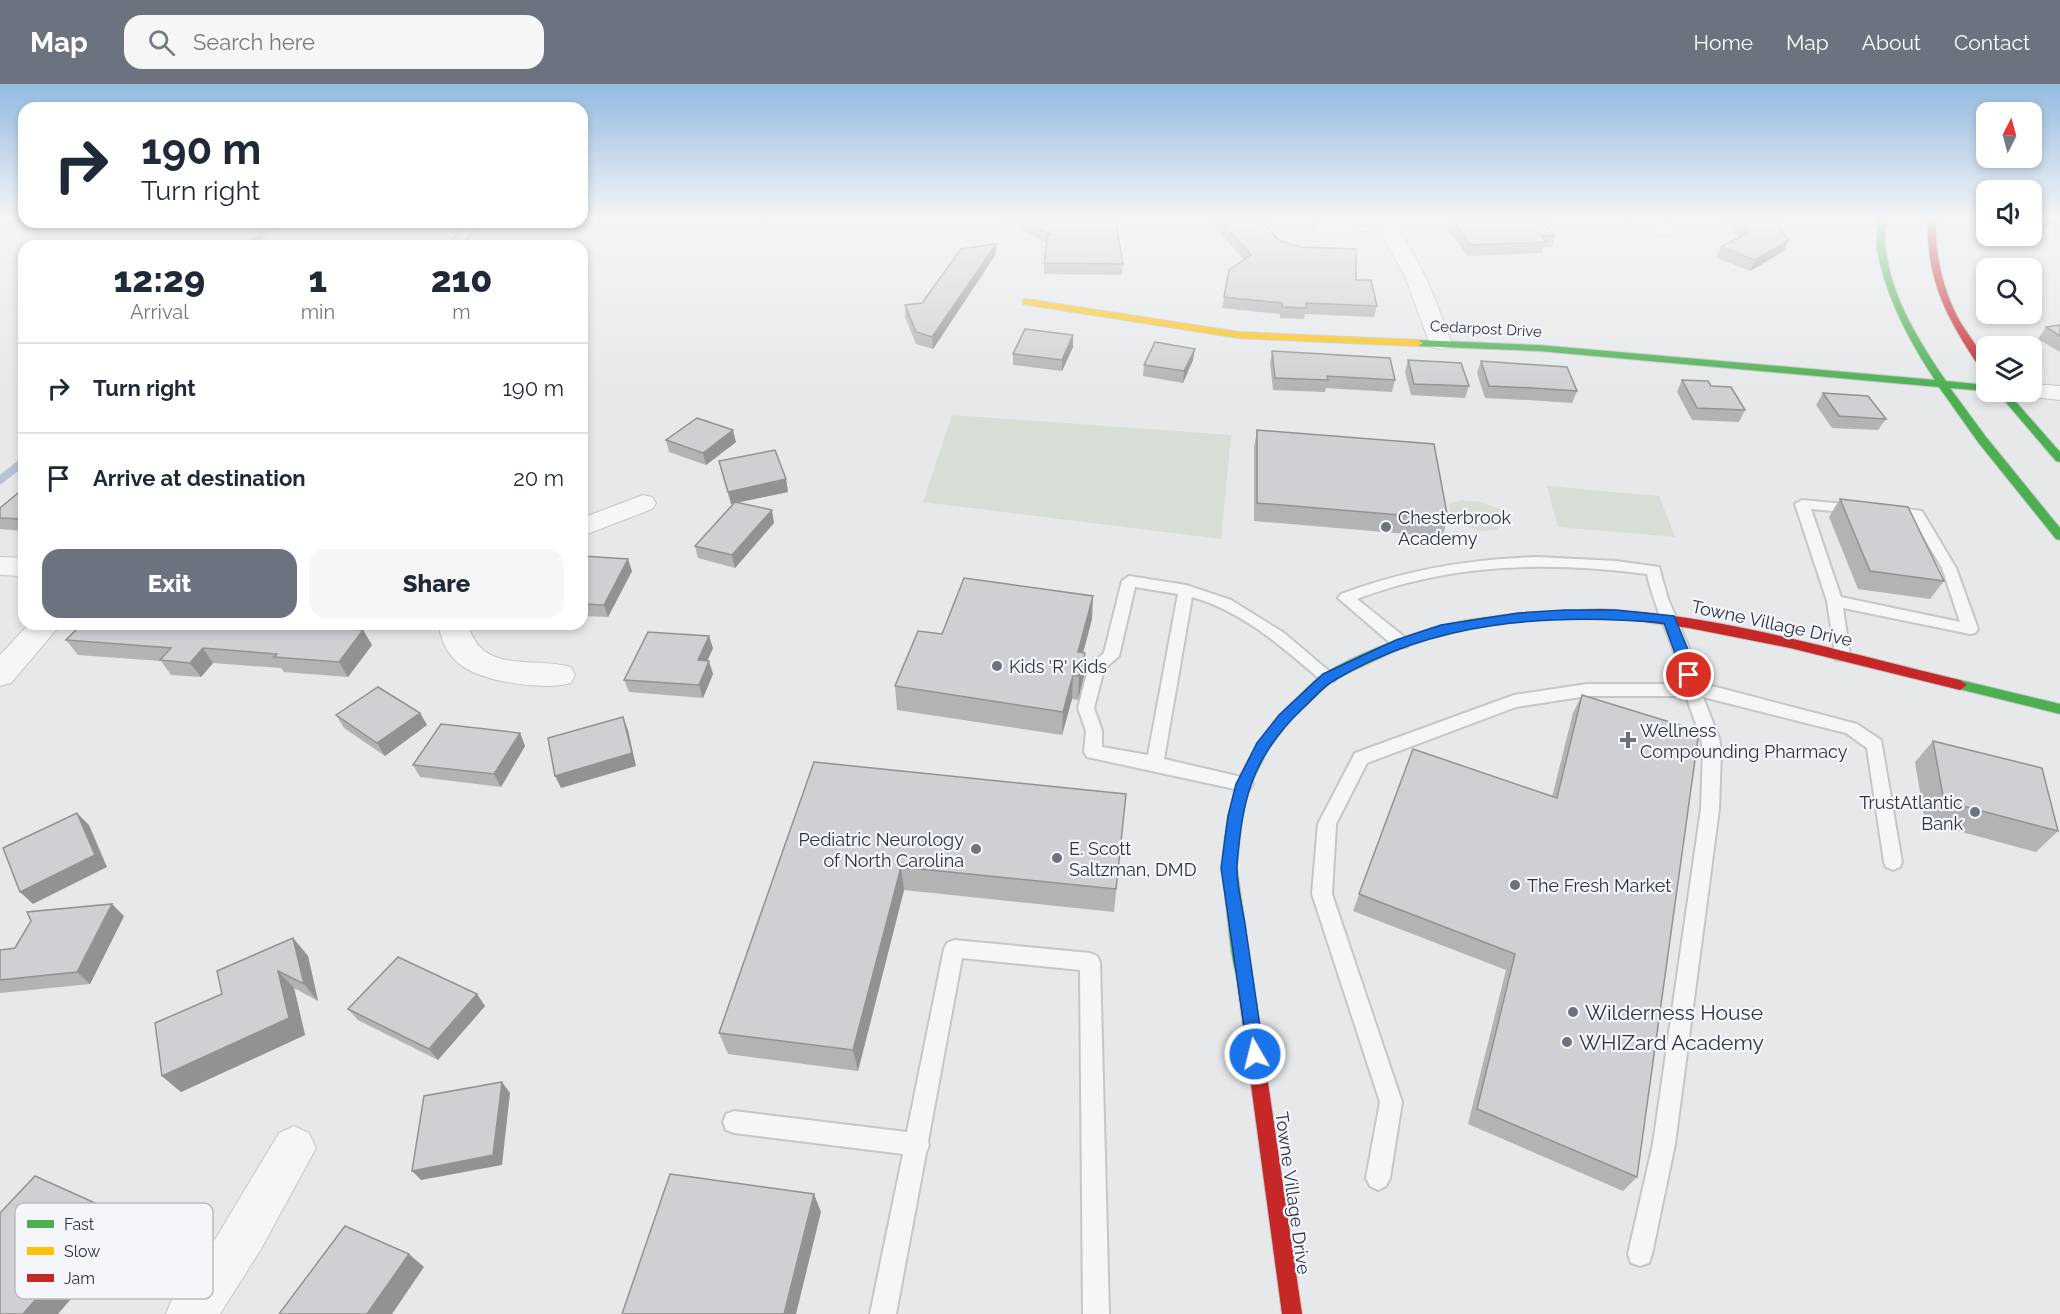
<!DOCTYPE html>
<style>
:root{--surface:#fff;--page:#f6f6f7;--text:#1f2937;--muted:#747a83;--line:#e0e1e3;--accent:#6c737f}
body{margin:0;font-family:Raleway,sans-serif;background:var(--page);color:var(--text);height:100vh;display:flex;flex-direction:column;font-size:22px;white-space:nowrap}
*{box-sizing:border-box;margin:0}
p{font-size:20px;color:var(--muted)}
.icon{flex:none;width:33px;height:33px;fill:none;stroke:currentColor;stroke-width:2;stroke-linecap:round;stroke-linejoin:round}
.map{position:relative;flex:1;overflow:hidden}
.panel{position:absolute;left:18px;top:156px;width:570px;height:390px;display:flex;flex-direction:column;background:var(--surface);border-radius:18px;box-shadow:0 3px 9px #0003}
.panel>*{flex:none}
.hud{position:absolute;left:18px;top:18px;width:570px;height:126px;border-radius:18px;box-shadow:0 3px 9px #0003;background:#fff;color:var(--text);overflow:hidden}
.needle{width:39px;rotate:6deg}
.buttons{position:absolute;left:1976px;top:18px;display:grid;gap:12px}
.buttons a{display:grid;place-items:center;width:66px;height:66px;border-radius:12px;background:var(--surface);box-shadow:0 3px 9px #0003;font-size:30px}
.pin{position:absolute;display:grid;place-items:center;width:51px;height:51px;color:#fff;margin:-26px;border:3px solid #fff;border-radius:50%;box-shadow:0 2px 6px #0007}
.me{position:absolute;width:66px;margin:-33px;rotate:352deg;stroke-linejoin:round;filter:drop-shadow(0 0 4px #0008)}
.turn{display:flex;align-items:center;gap:21px;height:126px;padding:0 24px;font-size:27px}
.turn .icon{width:78px;height:78px;stroke-width:2.5}
.turn b{display:block;font-size:42px;line-height:51px}
.eta{display:flex;justify-content:space-evenly;align-items:center;height:102px;text-align:center}
.eta b{font-size:36px;font-weight:800;line-height:42px}
.button{display:flex;gap:12px;margin-top:auto;padding:12px 24px}
.button a{flex:1;height:69px;border-radius:18px;background:var(--accent);color:#fff;font-size:24px;font-weight:800;line-height:69px;text-align:center}
.button a+a{background:var(--page);color:var(--text)}
ul{padding:0;list-style:none}
li{display:flex;align-items:center;gap:18px;height:90px;padding:0 24px;border-top:2px solid var(--line)}
li div{flex:1}
li b{display:block;font-size:22px}
li em{font-style:normal}
header{display:flex;align-items:center;gap:36px;box-sizing:border-box;height:84px;padding:0 30px;background:var(--accent);color:#fff}
header strong{font-size:28px}
nav{display:flex;gap:33px;margin-inline-start:auto;font-size:21px}
.search{width:420px;height:54px;background:var(--page);display:flex;align-items:center;gap:15px;box-sizing:border-box;padding:0 21px;border-radius:18px;color:var(--muted);font-size:22px}
.map>svg:first-child{display:block}
.green{fill:#d6ded6}
.lines{fill:none;stroke-linecap:round;stroke-linejoin:round}
.stream-far1{stroke:#b4c4d5;stroke-width:6}
.stream{stroke:#b4c4d5;stroke-width:8}
.lane-casing{stroke:#c4c6c8;stroke-width:4}
.street-casing{stroke:#c4c6c8;stroke-width:2}
.fast-casing{stroke:#c4c6c8;stroke-width:2}
.slow-casing{stroke:#c4c6c8;stroke-width:2}
.jam-casing{stroke:#c4c6c8;stroke-width:2}
.lane{fill:#f5f6f7;fill-rule:evenodd}
.street{fill:#f5f6f7;fill-rule:evenodd}
.fast{fill:#4caf50;fill-rule:evenodd}
.slow{fill:#ffc107;fill-rule:evenodd}
.jam{fill:#c62828;fill-rule:evenodd}
.wall{fill:#b1b3b5}
.shaded-wall{fill:#909294}
.building{fill:#ced0d3;stroke:#909294;stroke-width:1.5}
.route{fill:#1a73e8;stroke:#114b97;stroke-width:1.5}
.poi-dot{fill:#6c737f;stroke:#f4f6f9;stroke-width:2}
.labels{text-anchor:middle;dominant-baseline:central;stroke-width:4.5;stroke-linejoin:round;paint-order:stroke}
.far-street-label{font-size:15px;fill:#2b3445;stroke:#f4f6f9}
.poi-label{font-size:18px;fill:#2b3445;stroke:#f4f6f9;text-anchor:start}
.street-label{font-size:18px;fill:#2b3445;stroke:#f4f6f9}
.near-poi-label{font-size:21px;fill:#2b3445;stroke:#f4f6f9;text-anchor:start}
.key{fill:#f4f6f9;stroke:#b8bcc3;stroke-width:1.5}
.key-label{font-size:16px;fill:#2b3445}
</style>
<header>
<strong>Map</strong>
<div class="search"><svg class="icon" aria-label="search" viewBox="0 0 24 24"><circle cx="10" cy="10" r="6"/><path d="M15 15l6 6"/></svg>Search here</div>
<nav><a>Home</a><a>Map</a><a>About</a><a>Contact</a></nav>
</header>
<div class="map">
<svg width="2060" height="1230" viewBox="0 0 2060 1230">
<rect width="100%" height="100%" fill="#e6e8ea"/>
<g class="green">
<path d="M952 331 1231 351 1221 455 923 418Z"/>
<path d="M1547 402 1659 412 1675 453 1558 443Z"/>
<path d="M1461 416 1480 418 1503 426 1498 446 1479 447 1453 438 1449 420Z"/>
</g>
<g class="lines">
<path class="stream-far1" d="M248 162 278 138"/>
<path class="stream" d="M0 396 24 377"/>
<g class="lane-casing">
<g id="lane">
<path d="M470 138H480L459 162H448Z"/>
<path d="M1802 416 1855 421 1862 425 1855 429 1811 425 1841 513 1960 538 1942 484 1912 434 1890 431 1883 427 1890 423 1922 427 1956 484 1978 545 1975 549 1970 550 1843 524 1850 572 1848 576H1836L1827 517 1795 420Z"/>
<path d="M1537 473 1616 477 1659 483 1668 515 1694 575 1699 601 1716 603 1857 640 1881 656 1902 778 1900 783 1893 786 1886 783 1884 778 1867 664 1846 649 1703 613 1719 654 1721 667 1719 725 1675 1060 1652 1170 1649 1179 1640 1182 1631 1179 1628 1170 1653 1060 1701 725 1703 667 1701 654 1686 612H1587L1516 623 1367 679 1336 740 1332 810 1402 1018 1390 1094 1386 1102 1378 1106 1370 1102 1366 1094 1380 1018 1312 810 1318 740 1355 669 1514 611 1587 600H1683C1676 562 1655 528 1647 490 1549 477 1451 479 1357 515L1407 555 1409 559 1407 563H1395L1338 514 1341 510C1405 486 1468 475 1537 473Z"/>
<path d="M1129 492 1186 501 1231 516 1284 549 1336 593 1334 597H1322C1283 564 1243 527 1192 513L1164 675 1250 695 1253 700 1250 705 1244 707 1087 673 1084 668 1086 647 1078 624 1089 582 1104 569 1122 497ZM1135 503 1178 510 1148 671 1102 663V647L1094 624 1104 585 1119 572Z"/>
<path d="M954 856 1090 869 1097 872 1100 878 1109 1230H1083L1080 886 962 874 928 1057 929 1061 926 1069 896 1230H870L903 1070 734 1049 726 1046 723 1038 726 1030 734 1027 907 1048 944 865 947 859Z"/>
</g>
</g>
<g class="street-casing">
<g id="street">
<path d="M1370 133 1389 134 1528 133 1526 137 1519 139 1398 145C1422 180 1437 218 1451 258L1448 263 1440 265 1432 263 1429 258 1405 192 1379 146 1322 149 1315 147 1313 143 1315 139 1322 137 1371 135Z"/>
<path d="M1627 133C1643 133 1667 132 1678 147L1675 151H1661L1629 137Z"/>
<path d="M2031 300 2060 302V316L2023 312 2020 308H2031Z"/>
<path d="M643 411 652 413 656 419 652 425 582 452V434Z"/>
<path d="M0 473 24 474V492L0 491Z"/>
<path d="M29 540H61L11 599 0 602V571Z"/>
<path d="M438 540H468C481 591 532 572 571 583L575 591 571 599C543 607 477 598 456 577 445 567 441 553 438 540Z"/>
<path d="M294 1042 309 1049 316 1064 261 1165 220 1230H166L173 1213 216 1154 279 1049Z"/>
</g>
</g>
<g class="fast-casing">
<g id="fast">
<path d="M1878 133H1886C1886 144 1884 155 1886 166 1891 213 1920 259 1946 297L1986 301V307L1950 304 1986 353 2060 444V456L2056 455 1978 358 1939 303 1539 267 1418 262 1413 259 1418 256 1539 261 1935 296C1910 258 1887 216 1878 170 1875 158 1878 145 1878 133Z"/>
<path d="M1997 308H2007L2060 368V378L2056 377Z"/>
<path d="M1556 527 1560 528 1562 531 1560 534 1481 542 1443 550 1406 562 1333 596 1289 638 1268 666 1251 700 1242 732 1237 784 1252 890 1250 895 1244 897 1238 895C1230 878 1228 831 1225 810 1215 736 1243 664 1298 613 1306 605 1315 595 1325 589 1357 570 1403 552 1439 542 1477 532 1517 530 1556 527Z"/>
<path d="M1960 596 2060 620V630L1955 604 1953 601Z"/>
</g>
</g>
<g class="slow-casing">
<path id="slow" d="M1026 215 1239 248 1418 256 1423 259 1418 262 1239 254 1023 220V216Z"/>
</g>
<g class="jam-casing">
<g id="jam">
<path d="M1928 133H1936C1935 168 1941 200 1957 232 1966 250 1986 269 1986 289L1983 288C1948 237 1925 196 1928 133Z"/>
<path d="M1601 525C1722 531 1842 568 1960 596L1967 601 1960 606 1790 564 1689 544 1623 535H1556L1550 531 1556 527Z"/>
<path d="M1244 883 1250 885 1252 890 1302 1230H1282L1236 890 1238 885Z"/>
</g>
</g>
<use href="#lane" class="lane"/>
<use href="#street" class="street"/>
<use href="#fast" class="fast"/>
<use href="#slow" class="slow"/>
<use href="#jam" class="jam"/>
</g>
<g class="wall">
<path d="M999 133H1115L1123 180 1122 191 1044 190V179L1047 159Z"/>
<path d="M1206 133H1257L1279 156 1356 196 1377 222 1374 233 1305 230 1304 235 1280 234V230L1222 224 1224 213 1244 176Z"/>
<path d="M1729 133H1771L1784 167 1750 187 1716 174 1721 163 1739 154 1727 138Z"/>
<path d="M2031 133H2060L2032 153 2029 152H2031Z"/>
<path d="M1450 134 1555 152 1552 163H1544L1542 169 1468 172 1447 145Z"/>
<path d="M996 170 933 265 916 260 905 233V221L922 219Z"/>
<path d="M2060 241V268L2038 255 2046 243Z"/>
<path d="M1073 251V263L1062 287 1013 281V270Z"/>
<path d="M1272 267 1395 296 1392 308 1326 304 1325 308 1273 306 1270 279Z"/>
<path d="M1193 276 1183 299 1143 292 1144 281Z"/>
<path d="M1408 276 1469 302 1465 314 1411 311 1405 288Z"/>
<path d="M1481 277 1577 307 1572 319 1528 316 1485 314 1477 289Z"/>
<path d="M1682 296 1711 302 1745 326 1739 338 1692 336 1677 308Z"/>
<path d="M1823 309 1886 335 1878 346 1832 344 1816 321Z"/>
<path d="M1257 346 1448 435 1442 453 1254 437V364Z"/>
<path d="M666 356 736 358 706 381 669 368Z"/>
<path d="M719 377 786 395 788 408 738 418 774 439 735 484 698 474 695 462 734 419 731 420Z"/>
<path d="M24 404V447L0 445V424Z"/>
<path d="M1840 415 1944 497 1930 515 1858 505 1829 433Z"/>
<path d="M582 472 632 487 608 533 582 532Z"/>
<path d="M1092 535 1083 569H1085L1084 592 1078 616 1072 615 1062 651 897 626 895 602 942 550Z"/>
<path d="M82 540H345L348 545 363 546 372 561 348 593 284 588 281 584 213 579 201 593 171 591 161 577 78 571 66 556Z"/>
<path d="M713 564 707 577 713 590 703 614 629 608 624 596Z"/>
<path d="M1582 611 1637 1093 1623 1107 1468 1040 1506 886 1353 827 1413 665 1552 713 1573 629Z"/>
<path d="M420 629 427 641 385 672 344 644 336 631Z"/>
<path d="M520 649 525 662 501 703 420 693 413 681Z"/>
<path d="M1933 657 2058 747 2036 768 1925 738 1915 678Z"/>
<path d="M814 678 1126 710 1114 828 904 806 858 987 728 970 719 949Z"/>
<path d="M124 832 90 900 0 909V866L15 864Z"/>
<path d="M293 854 308 872 318 917 294 904 305 951 181 1008 162 992 222 910Z"/>
<path d="M485 922 438 976 358 936 348 925Z"/>
</g>
<g class="shaded-wall">
<path d="M2053 133H2060V134L2032 153 2039 142Z"/>
<path d="M1789 156 1784 167 1750 187 1755 176Z"/>
<path d="M996 160V170L933 265 932 253Z"/>
<path d="M1073 251V263L1062 287V276Z"/>
<path d="M1195 265 1193 276 1183 299 1184 287Z"/>
<path d="M733 346 736 358 706 381 703 369Z"/>
<path d="M786 395 788 408 731 420 728 408Z"/>
<path d="M772 426 774 439 735 484 732 471Z"/>
<path d="M628 475 632 487 608 533 604 521Z"/>
<path d="M1093 512 1092 535 1077 591 1078 568Z"/>
<path d="M332 540H345L348 545 330 543Z"/>
<path d="M363 546 372 561 348 593 339 578Z"/>
<path d="M709 552 713 564 702 589 698 576Z"/>
<path d="M203 564 213 579 201 593 190 579Z"/>
<path d="M1085 569 1084 592 1078 616 1079 592Z"/>
<path d="M709 577 713 590 703 614 699 601Z"/>
<path d="M1073 591 1072 615 1062 651 1063 628Z"/>
<path d="M420 629 427 641 385 672 377 659Z"/>
<path d="M623 633 628 646 636 682 561 704 555 692Z"/>
<path d="M520 649 525 662 501 703 494 690Z"/>
<path d="M77 729 89 741 107 783 33 820 20 808Z"/>
<path d="M901 783 904 806 858 987 853 966Z"/>
<path d="M112 820 124 832 90 900 77 888Z"/>
<path d="M293 854 308 872 318 917 304 900Z"/>
<path d="M278 887 294 904 305 951 181 1008 162 992Z"/>
<path d="M477 910 485 922 438 976 429 965Z"/>
<path d="M502 998 510 1009 502 1081 421 1096 412 1087Z"/>
<path d="M814 1110 821 1128 796 1230H784Z"/>
<path d="M113 1127 135 1141 58 1230H23Z"/>
<path d="M409 1170 424 1183 392 1230H367Z"/>
</g>
<g class="building">
<path d="M1018 133H1115L1123 180 1044 179 1048 151H1051Z"/>
<path d="M1217 133H1257L1279 156 1300 163 1356 165V196H1371L1377 222 1306 219V224L1282 223V219L1224 213 1229 186 1251 171Z"/>
<path d="M1477 133H1537L1555 152H1541L1546 158 1471 161 1450 134Z"/>
<path d="M1736 133H1771L1789 156 1755 176 1721 163 1748 149Z"/>
<path d="M2031 133H2053L2039 142 2031 138Z"/>
<path d="M996 160 932 253 916 248 905 221 922 219 961 165Z"/>
<path d="M2060 241V252L2046 243Z"/>
<path d="M1025 245 1073 251 1062 276 1013 270Z"/>
<path d="M1155 258 1195 265 1184 287 1144 281Z"/>
<path d="M1272 267 1390 274 1395 296 1327 292 1328 296 1275 294Z"/>
<path d="M1408 276 1461 279 1469 302 1414 300Z"/>
<path d="M1481 277 1567 283 1577 307 1533 304 1489 302Z"/>
<path d="M1682 296 1708 297 1711 302 1731 303 1745 326 1697 324Z"/>
<path d="M1823 309 1868 312 1886 335 1839 332Z"/>
<path d="M697 334 733 346 703 369 666 356Z"/>
<path d="M1257 346 1434 360 1448 435 1257 419Z"/>
<path d="M775 366 786 395 728 408 719 377Z"/>
<path d="M24 404V435L0 434V424Z"/>
<path d="M1840 415 1908 423 1944 497 1870 487Z"/>
<path d="M735 418 772 426 732 471 695 462Z"/>
<path d="M582 472 628 475 604 521 582 520Z"/>
<path d="M964 494 1093 512 1078 568 1085 569 1079 592 1073 591 1063 628 895 602 918 547 942 550Z"/>
<path d="M82 540H332L330 543 363 546 339 578 274 573 277 570 203 564 190 579 160 576 171 564 66 556Z"/>
<path d="M648 548 709 552 698 576 709 577 699 601 624 596Z"/>
<path d="M378 603 420 629 377 659 336 631Z"/>
<path d="M1582 611 1699 647 1637 1093 1477 1025 1515 870 1359 810 1413 665 1557 714Z"/>
<path d="M623 633 632 669 555 692 548 654Z"/>
<path d="M441 640 520 649 494 690 413 681Z"/>
<path d="M1933 657 2042 684 2058 747 1944 717Z"/>
<path d="M814 678 1126 710 1116 805 901 783 853 966 719 949Z"/>
<path d="M77 729 95 771 20 808 3 764Z"/>
<path d="M112 820 77 888 0 896V866L15 864 31 837 27 828Z"/>
<path d="M293 854 304 900 278 887 289 934 162 992 155 939 222 910 217 887Z"/>
<path d="M398 873 477 910 429 965 348 925Z"/>
<path d="M502 998 493 1071 412 1087 424 1012Z"/>
<path d="M670 1090 814 1110 784 1230H622Z"/>
<path d="M35 1092 113 1127 23 1230H0V1129Z"/>
<path d="M345 1142 409 1170 367 1230H279Z"/>
</g>
<linearGradient id="sky" x2="0" y2="1"><stop stop-color="#93bae0"/><stop offset="0.44" stop-color="#f4f5f6"/><stop offset="1" stop-color="#f4f5f6" stop-opacity="0"/></linearGradient>
<rect width="2060" height="305" fill="url(#sky)"/>
<path class="route" d="M1565 526H1615L1674 532 1692 575 1695 591 1693 594H1684L1664 539C1551 529 1435 536 1335 596 1323 602 1314 614 1304 623 1282 644 1261 671 1251 701 1242 726 1239 755 1237 781 1236 800 1242 821 1245 840 1251 883 1258 927 1264 970L1262 976 1255 978 1249 976 1221 784 1228 732 1236 700 1257 659 1279 631 1323 590 1396 556 1441 541 1518 529Z"/>
<g class="poi-dot">
<circle cx="1386" cy="443" r="6"/>
<circle cx="997" cy="582" r="6"/>
<path d="M1625 647h6v6h6v6h-6v6h-6v-6h-6v-6h6z"/>
<circle cx="1975" cy="728" r="6"/>
<circle cx="976" cy="765" r="6"/>
<circle cx="1057" cy="774" r="6"/>
<circle cx="1515" cy="801" r="6"/>
<circle cx="1573" cy="928" r="6"/>
<circle cx="1567" cy="958" r="6"/>
</g>
<g class="labels">
<g class="far-street-label">
<text transform="translate(1486 245) rotate(3)">Cedarpost Drive</text>
</g>
<g class="poi-label">
<text x="1398" y="433">Chesterbrook<tspan x="1398" dy="21">Academy</tspan></text>
<text x="1009" y="582">Kids 'R' Kids</text>
<text x="1640" y="646">Wellness<tspan x="1640" dy="21">Compounding Pharmacy</tspan></text>
<text x="1963" y="718" text-anchor="end">TrustAtlantic<tspan x="1963" dy="21">Bank</tspan></text>
<text x="964" y="755" text-anchor="end">Pediatric Neurology<tspan x="964" dy="21">of North Carolina</tspan></text>
<text x="1069" y="764">E. Scott<tspan x="1069" dy="21">Saltzman, DMD</tspan></text>
<text x="1527" y="801">The Fresh Market</text>
</g>
<g class="street-label">
<text transform="translate(1772 539) rotate(12)">Towne Village Drive</text>
<text transform="translate(1293 1109) rotate(82)">Towne Village Drive</text>
</g>
<g class="near-poi-label">
<text x="1585" y="928">Wilderness House</text>
<text x="1579" y="958">WHIZard Academy</text>
</g>
</g>
<rect x="15" y="1119" width="198" height="96" rx="9" class="key"/>
<rect x="27" y="1136" width="27" height="8" fill="#4caf50"/>
<rect x="27" y="1163" width="27" height="8" fill="#ffc107"/>
<rect x="27" y="1190" width="27" height="8" fill="#c62828"/>
<g class="key-label">
<text x="64" y="1146">Fast</text>
<text x="64" y="1173">Slow</text>
<text x="64" y="1200">Jam</text>
</g>
</svg>
<div class="buttons">
<a><svg class="needle" viewBox="-14 -14 28 28"><path d="M0-13l5 13h-10z" fill="#e53935"/><path d="M0 13l5-13h-10z" fill="#747a83"/></svg></a>
<a><svg class="icon" aria-label="sound" viewBox="0 0 24 24"><path d="M4 9h4l5-4v14l-5-4H4zM17 9q2 3 0 6"/></svg></a>
<a><svg class="icon" aria-label="search" viewBox="0 0 24 24"><circle cx="10" cy="10" r="6"/><path d="M15 15l6 6"/></svg></a>
<a><svg class="icon" aria-label="layers" viewBox="0 0 24 24"><path d="M12 4l9 5-9 5-9-5zM3 14l9 5 9-5"/></svg></a>
</div>
<div class="pin" style="left:1689px;top:591px;background:#d93025"><svg class="icon" aria-label="arrive" viewBox="0 0 24 24"><path d="M6 21V4h12l-3 4 3 4H6"/></svg></div>
<svg class="me" style="left:1255px;top:970px" viewBox="-20 -20 40 40"><circle r="17" fill="#1a73e8" stroke="#fff" stroke-width="3"/><path d="M0-11L8 9 0 5-8 9z" fill="#fff"/></svg>
<div class="hud">
<div class="turn"><svg class="icon" aria-label="right" viewBox="0 0 24 24"><path d="M7 20v-9h11M14 6l5 5-5 5"/></svg><div><b>190 m</b>Turn right</div></div>
</div>
<section class="panel">
<div class="eta">
<div><b>12:29</b><p>Arrival</p></div>
<div><b>1</b><p>min</p></div>
<div><b>210</b><p>m</p></div>
</div>
<ul>
<li><svg class="icon" aria-label="right" viewBox="0 0 24 24"><path d="M7 20v-9h11M14 6l5 5-5 5"/></svg><div><b>Turn right</b></div><em>190 m</em></li>
<li><svg class="icon" aria-label="arrive" viewBox="0 0 24 24"><path d="M6 21V4h12l-3 4 3 4H6"/></svg><div><b>Arrive at destination</b></div><em>20 m</em></li>
</ul>
<div class="button"><a>Exit</a><a>Share</a></div>
</section>
</div>
